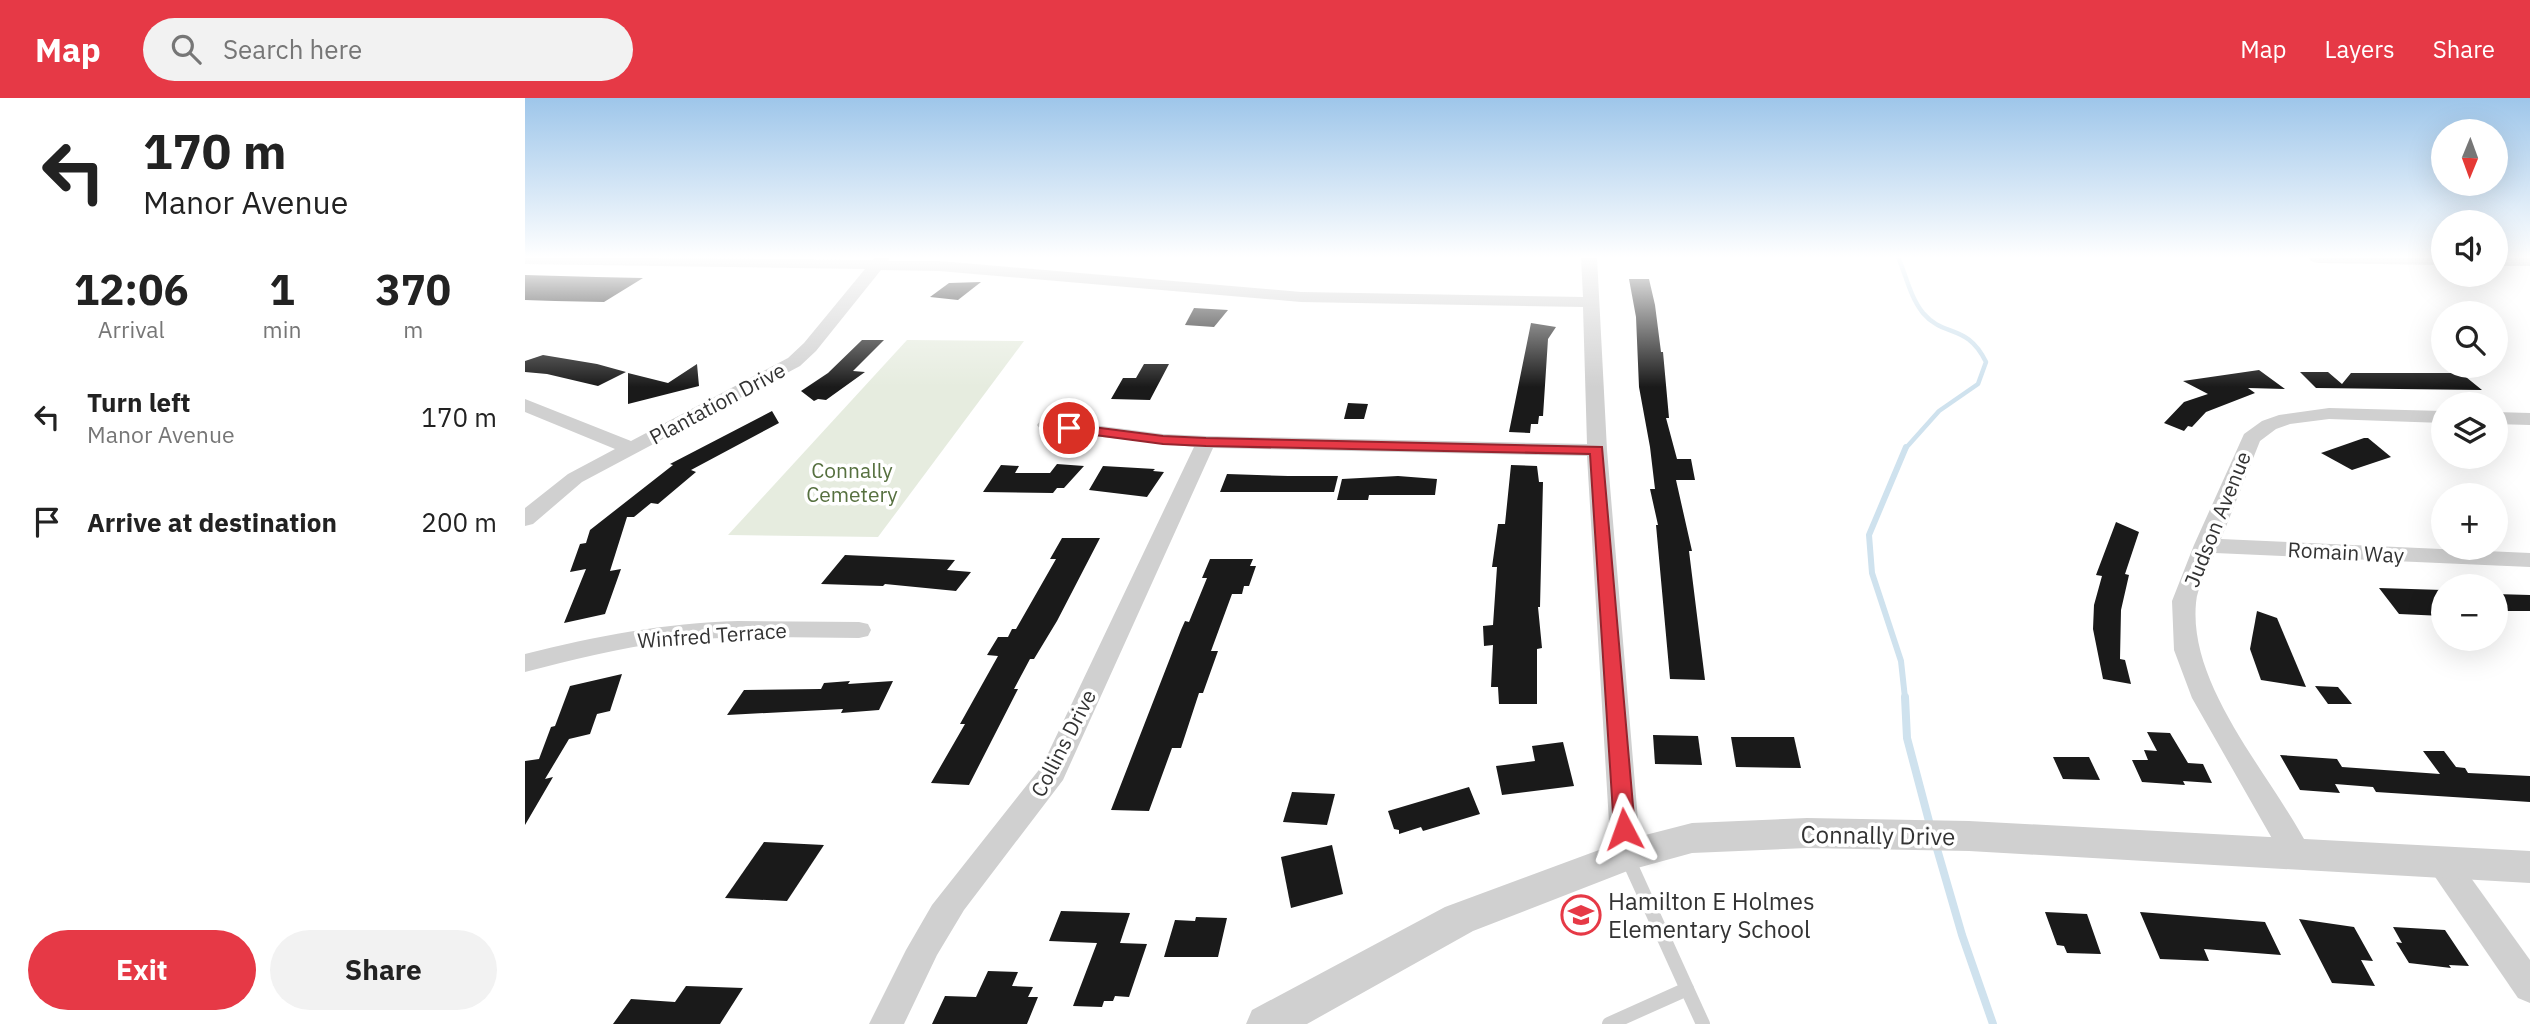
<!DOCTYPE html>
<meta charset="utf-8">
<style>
:root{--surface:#fff;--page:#f2f2f2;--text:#222;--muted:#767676;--accent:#e63946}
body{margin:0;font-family:"IBM Plex Sans",sans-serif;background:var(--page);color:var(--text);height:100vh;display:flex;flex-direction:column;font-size:26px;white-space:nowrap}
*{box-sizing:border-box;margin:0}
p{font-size:23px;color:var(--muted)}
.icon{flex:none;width:38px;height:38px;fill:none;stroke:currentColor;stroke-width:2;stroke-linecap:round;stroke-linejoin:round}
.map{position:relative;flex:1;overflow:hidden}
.details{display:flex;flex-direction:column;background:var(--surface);width:525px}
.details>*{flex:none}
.guide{background:#fff;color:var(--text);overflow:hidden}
.needle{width:46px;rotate:181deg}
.buttons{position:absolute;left:1906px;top:21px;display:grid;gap:14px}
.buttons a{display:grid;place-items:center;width:77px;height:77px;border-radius:50%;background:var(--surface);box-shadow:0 7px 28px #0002;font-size:35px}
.pin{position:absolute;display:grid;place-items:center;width:60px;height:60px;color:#fff;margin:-30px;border:4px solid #fff;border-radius:50%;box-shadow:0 2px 7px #0007}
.me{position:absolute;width:77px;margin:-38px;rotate:356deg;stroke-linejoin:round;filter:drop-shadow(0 0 5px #0008)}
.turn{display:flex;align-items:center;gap:24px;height:147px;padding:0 28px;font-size:32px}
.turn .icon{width:91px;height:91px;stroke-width:2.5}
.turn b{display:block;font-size:49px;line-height:60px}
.eta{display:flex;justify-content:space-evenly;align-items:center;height:119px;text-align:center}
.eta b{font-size:42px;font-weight:800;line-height:49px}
.button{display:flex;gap:14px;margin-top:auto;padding:14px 28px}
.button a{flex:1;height:80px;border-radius:42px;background:var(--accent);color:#fff;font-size:28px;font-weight:800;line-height:80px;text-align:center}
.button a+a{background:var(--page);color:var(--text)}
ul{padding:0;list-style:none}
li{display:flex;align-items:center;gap:21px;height:105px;padding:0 28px}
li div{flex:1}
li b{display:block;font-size:26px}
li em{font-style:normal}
header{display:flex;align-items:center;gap:42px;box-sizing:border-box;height:98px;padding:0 35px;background:var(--accent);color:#fff}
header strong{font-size:33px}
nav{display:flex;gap:38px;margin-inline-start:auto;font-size:24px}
.search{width:490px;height:63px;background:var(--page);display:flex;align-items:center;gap:18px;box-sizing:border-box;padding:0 24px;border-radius:38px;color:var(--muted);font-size:26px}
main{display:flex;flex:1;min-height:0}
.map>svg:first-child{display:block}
.green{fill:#e6ecdf}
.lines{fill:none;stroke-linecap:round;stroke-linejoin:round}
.stream-far2{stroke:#cfe2ee;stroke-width:4.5}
.stream-far1{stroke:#cfe2ee;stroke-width:6}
.stream{stroke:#cfe2ee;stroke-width:8}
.building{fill:#1a1a1a}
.service{stroke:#d0d0d0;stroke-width:14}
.minor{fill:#d0d0d0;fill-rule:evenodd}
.tertiary{fill:#d0d0d0;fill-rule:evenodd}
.secondary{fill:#bdbdbd;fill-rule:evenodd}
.route{fill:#e63946;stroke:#96252e;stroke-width:2}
.labels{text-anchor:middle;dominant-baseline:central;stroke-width:7;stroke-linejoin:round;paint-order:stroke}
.street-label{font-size:21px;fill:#333;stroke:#fff}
.park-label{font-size:21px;fill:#56703f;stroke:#fff}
.near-street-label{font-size:24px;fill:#333;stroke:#fff}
.near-poi-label{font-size:24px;fill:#333;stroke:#fff;text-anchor:start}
</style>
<header>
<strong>Map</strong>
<div class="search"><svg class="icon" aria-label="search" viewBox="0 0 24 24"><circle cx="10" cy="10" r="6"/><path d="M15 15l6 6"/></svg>Search here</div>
<nav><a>Map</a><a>Layers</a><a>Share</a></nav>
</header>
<main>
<section class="details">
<div class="guide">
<div class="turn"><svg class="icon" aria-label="left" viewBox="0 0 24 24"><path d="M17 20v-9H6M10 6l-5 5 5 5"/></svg><div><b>170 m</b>Manor Avenue</div></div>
</div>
<div class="eta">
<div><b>12:06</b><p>Arrival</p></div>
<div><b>1</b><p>min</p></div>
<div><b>370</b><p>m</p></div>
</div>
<ul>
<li><svg class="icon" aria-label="left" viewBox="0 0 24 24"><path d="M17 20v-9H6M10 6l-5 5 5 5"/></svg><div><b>Turn left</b><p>Manor Avenue</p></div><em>170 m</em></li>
<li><svg class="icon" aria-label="arrive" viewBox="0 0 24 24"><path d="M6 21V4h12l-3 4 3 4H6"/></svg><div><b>Arrive at destination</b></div><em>200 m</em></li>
</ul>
<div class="button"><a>Exit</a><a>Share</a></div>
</section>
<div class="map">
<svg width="2005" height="926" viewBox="0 0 2005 926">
<rect width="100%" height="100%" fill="#fff"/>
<path class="green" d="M382 242 499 243 353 439 203 437Z"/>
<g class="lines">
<path class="stream-far2" d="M1373 159C1381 177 1385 199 1398 215 1419 240 1442 225 1461 264L1453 286 1414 313 1380 351"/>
<path class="stream-far1" d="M1380 600 1376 563 1347 475 1344 437 1381 349"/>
<g class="stream">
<path d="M1380 599 1382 640 1405 727"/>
<path d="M1410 744 1437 837 1468 926"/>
</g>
</g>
<g class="building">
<path d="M0 177 71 179 118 180 79 204 30 203 0 202Z"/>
<path d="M1104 181H1124L1130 207 1136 254H1138L1144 320H1141L1152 361H1166L1170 382H1151L1167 453H1164L1180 582 1145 581 1131 427H1133L1125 391H1130L1125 349 1114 289 1111 219Z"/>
<path d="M456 184 433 202 405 199 424 185Z"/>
<path d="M669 210 703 212 689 229 660 227Z"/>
<path d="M1006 225 1031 229 1023 241 1018 318H1014L1013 326H1006L1005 335 984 334Z"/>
<path d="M337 242H359L328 273 340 274 301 302 293 301 289 303 276 293 303 275Z"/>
<path d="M18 257 72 266 101 274 73 288 22 276 0 274V263Z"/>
<path d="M172 266 174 288 103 306V275L143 285Z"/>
<path d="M619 266H644L625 302 586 301 598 280H611Z"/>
<path d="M1734 272 1760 291 1723 290 1730 295 1681 314 1667 329 1663 328 1659 333 1639 325 1659 304 1683 296 1658 283Z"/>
<path d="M1775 274H1803L1817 286 1826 275H1936L1957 292 1791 290Z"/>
<path d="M823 305 843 306 839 321H819Z"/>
<path d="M247 313 254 325 166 372 171 374 133 406 126 405 109 419H102L85 473 96 471 80 516 39 525 61 471 45 474 55 446 61 445 65 432 148 367 145 366Z"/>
<path d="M1839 340H1843L1866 359 1827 372 1796 355Z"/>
<path d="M532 366 559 368 539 390H532L528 395 458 394 476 367 494 368 490 375H525Z"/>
<path d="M986 367 1012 368 1014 384H1018L1015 509H1013L1017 550 1012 551V606H974L973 589H966L968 547 959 548 958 528 968 527 972 469H967L973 426H980Z"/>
<path d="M578 368 630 371 628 373 639 374 622 399 564 392Z"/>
<path d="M702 376 763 378H813L809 394H695Z"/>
<path d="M873 378 912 381 910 397H844L843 402H812L817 381Z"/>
<path d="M1591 424 1614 434 1600 476 1604 477 1596 512 1595 561 1600 562 1606 586 1578 581 1568 531 1569 507 1577 478 1571 477Z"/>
<path d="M537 440H575L532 523 509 561H505L489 591H493L444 687 406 685 440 626H435L473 558 462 557 473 539H483L487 531H491L531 461H525Z"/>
<path d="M320 457 430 462 422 472 446 474 431 493 360 486 358 488 296 486Z"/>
<path d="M685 461H728L725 468H731L724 488H719L717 496H707L686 553H693L678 595H674L656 650H647L624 713 586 712 656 532 660 523 664 524 682 480H677Z"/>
<path d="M1854 490 1918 492V518L1874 516Z"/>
<path d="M1970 496 2005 497V513H1970Z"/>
<path d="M1732 513 1752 520 1781 589 1736 582 1725 551Z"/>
<path d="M97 576 85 613 72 616 65 636 44 641 20 681 28 679 0 727V663L14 661 26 629 30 628 45 588Z"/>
<path d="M325 583 323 586 368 583 354 612 316 615 318 611 202 617 219 592 296 591 299 585Z"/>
<path d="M1790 588 1813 589 1827 606H1803Z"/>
<path d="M1622 634 1645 635 1663 665 1678 666 1687 685 1658 683 1660 687 1617 684 1607 662H1623L1619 652 1632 653Z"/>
<path d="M1128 637 1173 638 1177 667 1130 666Z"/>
<path d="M1206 639H1269L1276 670 1211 669Z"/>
<path d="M1038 644 1049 688 977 697 971 668 1010 663 1007 648Z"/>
<path d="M1898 653H1919L1931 669 1940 670 1943 675 2005 678V704L1851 694 1848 689 1810 686 1815 695 1775 692 1755 657 1812 661 1817 669 1915 676Z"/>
<path d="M1528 659H1564L1575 682 1538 681Z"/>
<path d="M944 689 955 716 898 733 896 729 874 736V732L869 731 863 713Z"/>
<path d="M767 694 810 696 802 727 758 724Z"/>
<path d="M239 744 299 747 262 803 200 800Z"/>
<path d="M807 747 818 796 766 810 756 759Z"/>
<path d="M536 813 605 815 595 845 622 846 604 899 590 898 588 903H579L577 909 548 908 572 845 524 843Z"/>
<path d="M1520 814 1562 816 1576 856 1542 855 1539 848 1532 847Z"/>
<path d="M1615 814 1740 824 1756 857 1679 851 1684 863 1635 861Z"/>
<path d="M671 819 702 820 693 859H639L650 822 670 823Z"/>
<path d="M1774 821 1829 829 1848 863 1836 862 1850 888 1807 885Z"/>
<path d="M1868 829 1920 832 1944 868 1924 867 1926 870 1884 865 1871 844 1877 845Z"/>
<path d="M463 873 493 874 487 888 508 889 503 899H513L502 926H407L420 898 451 899Z"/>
<path d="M161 888 218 890 195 926H88L106 901 150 904Z"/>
</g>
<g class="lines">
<g class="service">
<path d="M1162 891 1178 926"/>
<path d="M1084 926 1162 891 1103 761"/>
</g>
<g class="minor">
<path d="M0 159 347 162 350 159H365L363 163H414L776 194 1058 199 1056 159H1072L1082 352 1116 758 1112 767 1101 771 1090 767 1086 758 1062 358 688 350 538 682 439 812 412 857 379 926H344L381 852 407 807 517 668 669 349 522 333 515 331 512 327 515 323 522 321 638 336 681 338 1062 346 1058 209 776 204 414 173 356 172 291 253 275 268 57 384 8 426 0 428V410L43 376 90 351 0 314V301L106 343 263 260 279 245 340 171 0 166Z"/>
<path d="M1804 310 1918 313V325L1804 321 1765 326 1751 331 1735 343 1696 441 2005 455V469L1690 455C1684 470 1672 489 1671 505 1663 591 1750 681 1787 756L1783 765 1772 769 1761 765 1667 600 1649 552 1647 503 1669 447 1719 336 1737 323 1754 317Z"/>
<path d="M1970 314 2005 315V327L1970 326Z"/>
<path d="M213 523 334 524 343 526 346 532 343 538 334 540C270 540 205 537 141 544 94 550 47 562 0 574V556C71 538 140 525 213 523Z"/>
<path d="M1917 751 1928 755 2005 862V905L1993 900 1906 773 1902 764 1906 755Z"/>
</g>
<path class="tertiary" d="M1282 720 1444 723 2005 753V785L1444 753 1282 750 1167 755 1105 772 948 833 782 926H721L727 912 920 809 1101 742 1167 725Z"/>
<g class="secondary">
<path d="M1783 159H1918V167L1793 165 1786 163Z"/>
<rect x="1970" y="159" width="35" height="9"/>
</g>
</g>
<linearGradient id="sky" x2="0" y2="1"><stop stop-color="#9ec6ea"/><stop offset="0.55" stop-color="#fff"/><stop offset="1" stop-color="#fff" stop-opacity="0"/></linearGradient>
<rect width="2005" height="289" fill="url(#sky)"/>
<path class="route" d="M544 326 638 338 681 340 1077 349 1110 731 1107 737 1099 739 1092 737 1089 731 1065 356 681 348 638 346 540 333 538 330Z"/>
<defs>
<g id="school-ring" transform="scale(2.0125)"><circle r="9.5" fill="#fff" stroke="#e63946" stroke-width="1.5"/><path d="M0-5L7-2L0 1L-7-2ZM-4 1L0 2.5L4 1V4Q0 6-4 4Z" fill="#e63946"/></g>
</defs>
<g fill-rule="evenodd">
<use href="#school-ring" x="1056" y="817"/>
</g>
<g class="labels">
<g class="street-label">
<text transform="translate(192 305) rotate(-28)">Plantation Drive</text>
<text transform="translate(1692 421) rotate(-68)">Judson Avenue</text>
<text transform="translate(1821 454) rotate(3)">Romain Way</text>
<text transform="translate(187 537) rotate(-4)">Winfred Terrace</text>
<text transform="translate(538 645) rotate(-63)">Collins Drive</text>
</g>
<g class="park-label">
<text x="327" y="372">Connally<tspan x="327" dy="24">Cemetery</tspan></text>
</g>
<g class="near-street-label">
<text transform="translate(1353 737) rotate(1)">Connally Drive</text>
</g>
<g class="near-poi-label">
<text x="1083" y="803">Hamilton E Holmes<tspan x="1083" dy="28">Elementary School</tspan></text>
</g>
</g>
</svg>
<div class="buttons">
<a><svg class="needle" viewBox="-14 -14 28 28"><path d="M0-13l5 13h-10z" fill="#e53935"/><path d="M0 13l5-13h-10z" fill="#767676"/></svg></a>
<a><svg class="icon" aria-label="sound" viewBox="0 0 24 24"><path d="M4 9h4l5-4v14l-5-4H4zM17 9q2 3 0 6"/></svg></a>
<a><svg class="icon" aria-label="search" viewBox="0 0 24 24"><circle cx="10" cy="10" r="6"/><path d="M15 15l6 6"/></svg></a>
<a><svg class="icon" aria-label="layers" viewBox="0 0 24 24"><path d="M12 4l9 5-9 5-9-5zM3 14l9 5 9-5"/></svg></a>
<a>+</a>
<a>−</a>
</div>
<div class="pin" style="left:544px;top:330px;background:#d93025"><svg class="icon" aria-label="arrive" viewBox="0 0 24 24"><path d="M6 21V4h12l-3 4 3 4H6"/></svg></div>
<svg class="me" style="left:1099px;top:731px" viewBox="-20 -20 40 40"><path d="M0-17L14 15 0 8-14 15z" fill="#e63946" stroke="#fff" stroke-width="4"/></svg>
</div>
</main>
